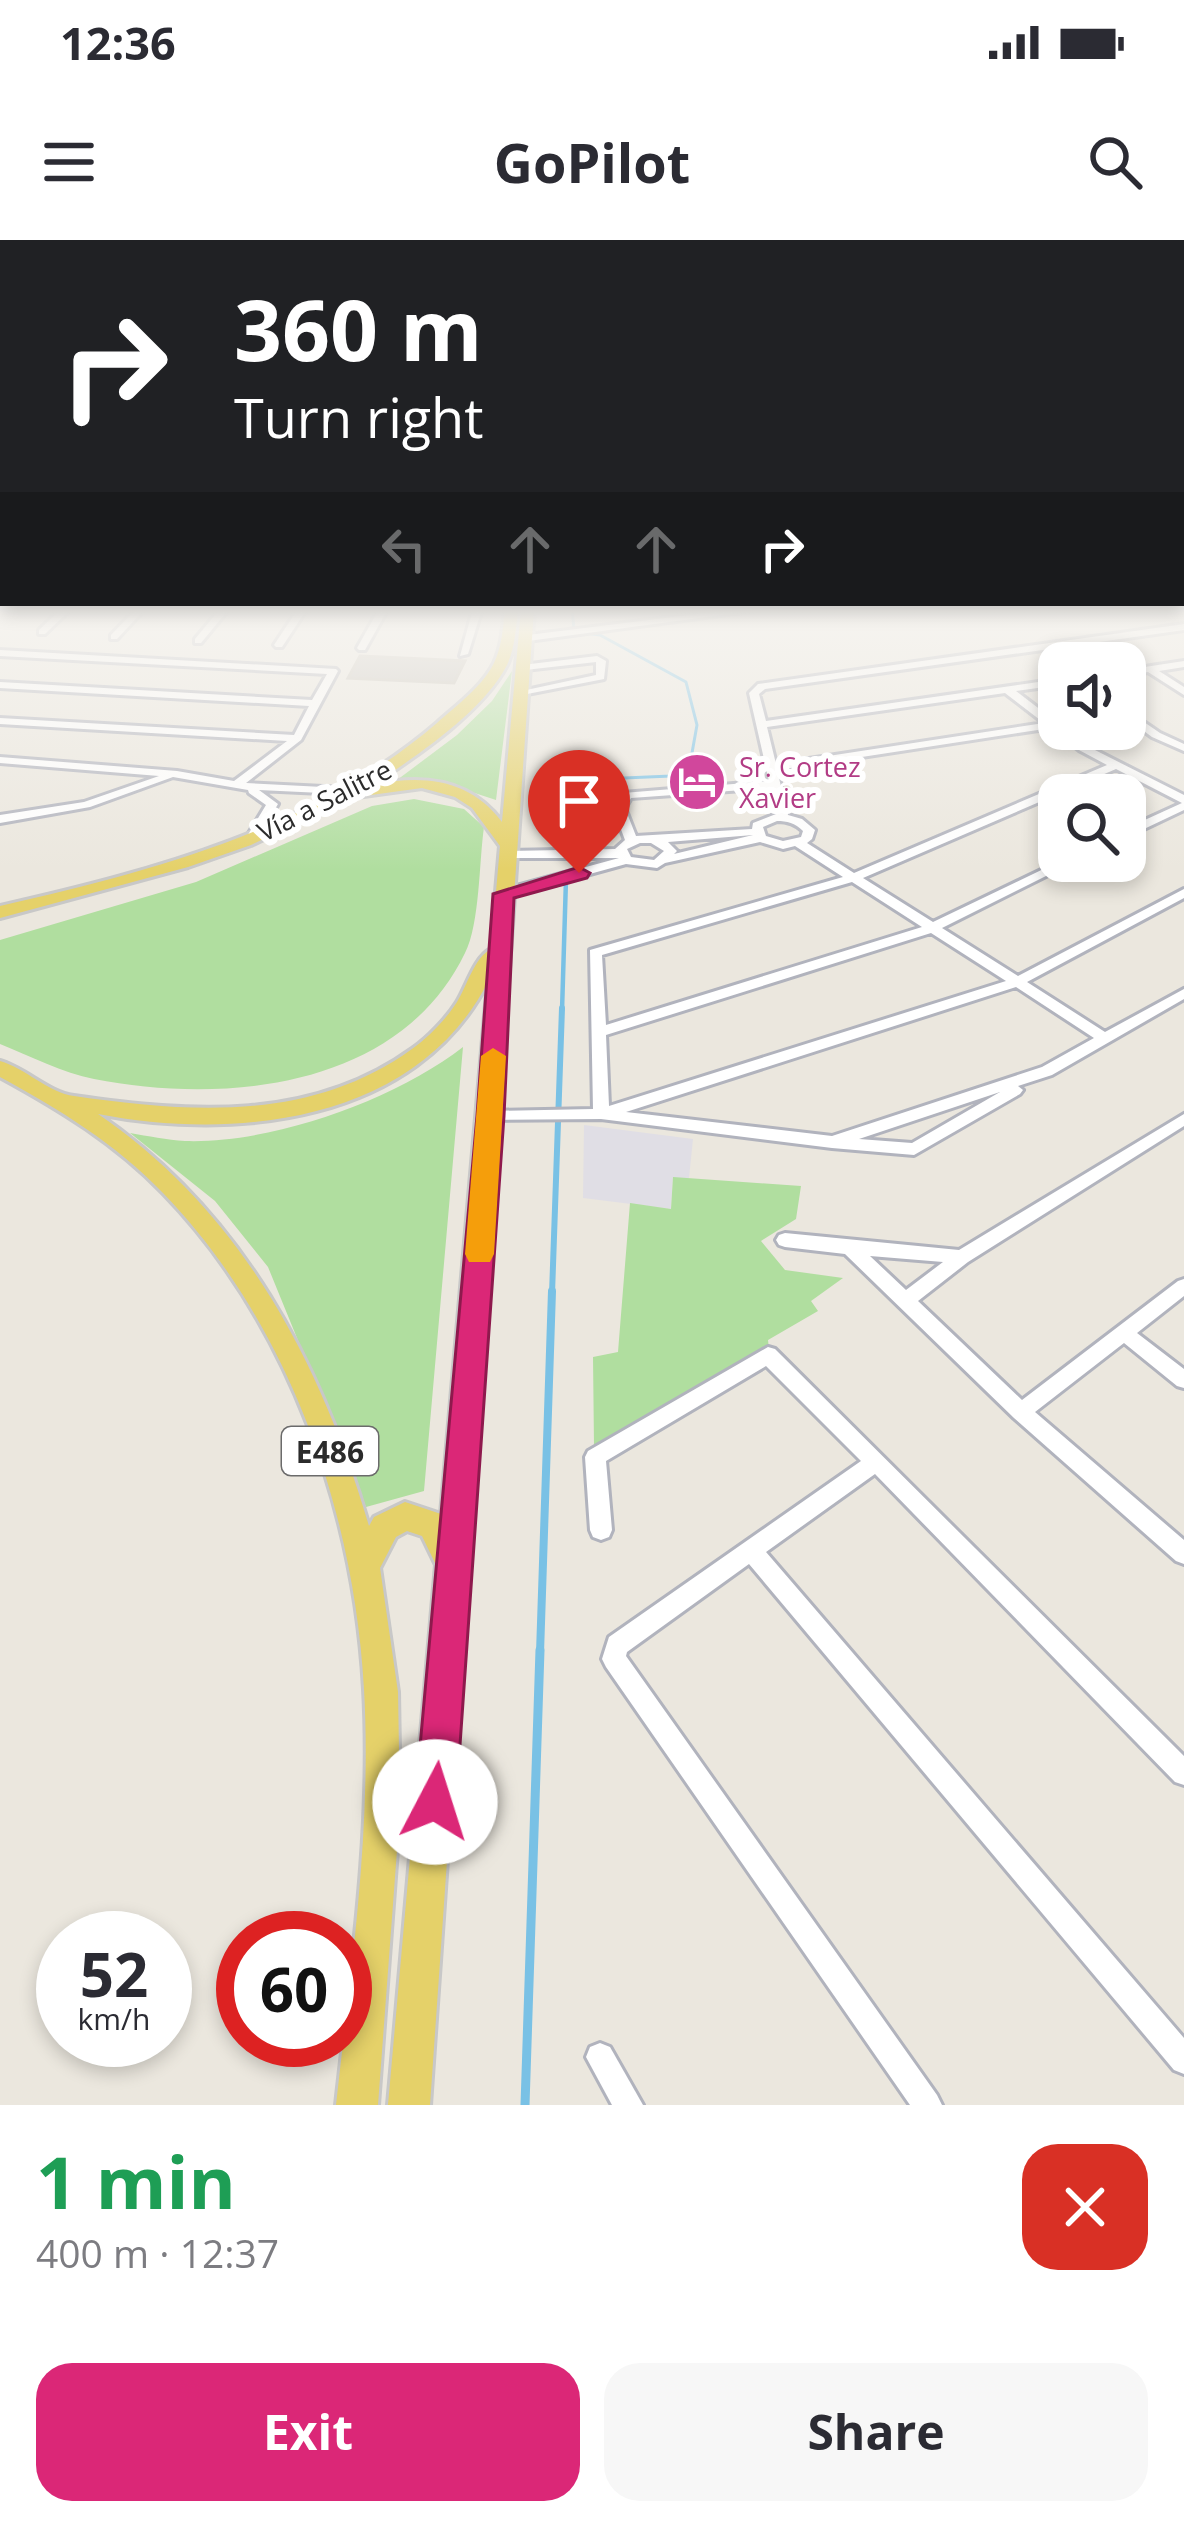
<!DOCTYPE html>
<meta charset="utf-8">
<style>
:root{--surface:#fff;--page:#f7f7f7;--text:#2b2b33;--muted:#7c7c81;--accent:#db2777}
body{margin:0;font-family:"Open Sans",sans-serif;background:var(--page);color:var(--text);height:100vh;display:flex;flex-direction:column;font-size:45px;white-space:nowrap}
*{box-sizing:border-box;margin:0}
p{font-size:39px;color:var(--muted)}
.icon{flex:none;width:66px;height:66px;fill:none;stroke:currentColor;stroke-width:2;stroke-linecap:round;stroke-linejoin:round}
.map{position:relative;height:1865px;overflow:hidden}
.side{display:flex;flex-direction:column;background:var(--surface);flex:1}
.side>*{flex:none}
.hud{position:absolute;left:0px;top:0px;width:1185px;height:366px;box-shadow:0 6px 18px #0003;background:#202124;color:#fff;overflow:hidden}
.buttons{position:absolute;left:1038px;top:402px;display:grid;gap:24px}
.buttons a{display:grid;place-items:center;width:108px;height:108px;border-radius:24px;background:var(--surface);box-shadow:0 6px 18px #0003;font-size:60px}
.speed{position:absolute;left:36px;top:1671px;display:flex;gap:24px;font-size:60px;font-weight:700;text-align:center}
.speed>*{display:grid;place-content:center;width:156px;height:156px;border-radius:50%;background:var(--surface);box-shadow:0 6px 18px #0003;line-height:1}
.speed small{font-size:30px;font-weight:400}
.speed .limit{border:18px solid #d22;background:#fff;color:#111}
.pin{position:absolute;display:grid;place-items:center;width:102px;height:102px;color:#fff;margin:-123px -51px;border-radius:50% 50% 50% 0;rotate:-45deg;box-shadow:0 0 12px #0007}
.pin .icon{rotate:45deg}
.me{position:absolute;width:132px;margin:-66px;rotate:5deg;stroke-linejoin:round;filter:drop-shadow(0 0 9px #0008)}
.turn{display:flex;align-items:center;gap:42px;height:252px;padding:0 36px;font-size:54px}
.turn .icon{width:156px;height:156px;stroke-width:2.5}
.turn b{display:block;font-size:84px;line-height:102px}
.lanes{display:flex;align-items:center;height:114px;padding:0 36px;background:#0003;justify-content:center;gap:60px;direction:ltr}
.lanes .off{opacity:.35}
.round{display:grid;place-items:center;flex:none;width:126px;height:126px;border-radius:36px;background:var(--page)}
.overview{display:flex;align-items:center;justify-content:space-between;height:204px;padding:0 36px}
h1{font-size:72px;font-weight:700;line-height:90px;color:#1e9e55}
.primary-button{display:flex;gap:24px;margin-top:auto;padding:24px 36px}
.primary-button a{flex:1;height:138px;border-radius:36px;background:var(--accent);color:#fff;font-size:48px;font-weight:700;line-height:138px;text-align:center}
.primary-button a+a{background:var(--page);color:var(--text)}
.status{display:flex;justify-content:space-between;align-items:center;height:84px;padding:0 60px;background:var(--surface);direction:ltr}
.status svg{height:33px;fill:currentColor}
header{display:flex;justify-content:space-between;align-items:center;height:156px;padding:0 36px;background:var(--surface);font-size:54px;font-weight:700}
.map>svg:first-child{display:block}
.industrial{fill:#e0dee5}
.green{fill:#b0de9f}
.lines{fill:none;stroke-linecap:round;stroke-linejoin:round}
.stream-far4{stroke:#79c1e5;stroke-width:3}
.stream-far3{stroke:#79c1e5;stroke-width:4.5}
.stream-far2{stroke:#79c1e5;stroke-width:6}
.stream-far1{stroke:#79c1e5;stroke-width:8}
.stream{stroke:#79c1e5;stroke-width:9}
.building{fill:#c7c3bd;stroke:#c7c2b8;stroke-width:3}
.minor-casing{stroke:#b1b3bd;stroke-width:6}
.primary-casing{stroke:#c8c8c8;stroke-width:6}
.minor{fill:#fff;fill-rule:evenodd}
.primary{fill:#e5d169;fill-rule:evenodd}
.route{fill:#db2777;stroke:#8e194d;stroke-width:3}
.slow{fill:#f59e0b}
.labels{text-anchor:middle;dominant-baseline:central;stroke-width:12;stroke-linejoin:round;paint-order:stroke}
.far-hotel-label{font-size:27px;fill:#b23c85;stroke:#fff;text-anchor:start}
.far-street-label{font-size:27px;fill:#2b2b2b;stroke:#fff}
.shield{fill:#fff;stroke:#6b6b6b;stroke-width:3}
.shield-label{font-size:30px;font-weight:bold;fill:#2b2b2b}
</style>
<div class="status"><b>12:36</b><svg viewBox="0 0 49 12"><path d="M0 12V9h3v3zM5 12V6h3v6zM10 12V3h3v9zM15 12V0h3v12zM26 1h20v11H26zM47 4h2v5h-2z"/></svg></div>
<header><svg class="icon" aria-label="menu" viewBox="0 0 24 24"><path d="M4 6h16M4 12h16M4 18h16"/></svg>GoPilot<svg class="icon" aria-label="search" viewBox="0 0 24 24"><circle cx="10" cy="10" r="6"/><path d="M15 15l6 6"/></svg></header>
<div class="map">
<svg width="1184" height="1865" viewBox="0 0 1184 1865">
<rect width="100%" height="100%" fill="#ebe7de"/>
<path class="industrial" d="M584 885 693 899 689 938H673L671 969 583 958Z"/>
<g class="green">
<path d="M512 431 496 560 444 543H393L457 495 492 461Z"/>
<path d="M414 559 464 569 484 587C479 621 480 684 465 713 400 848 226 865 94 839 63 833 30 816 0 804V700L196 642 372 566Z"/>
<path d="M463 807 424 1251 366 1267 268 1027 215 961 130 893C148 896 167 900 185 901 272 904 395 860 463 807Z"/>
<path d="M673 937 801 946 796 979 761 1001 785 1030 843 1038 811 1061 818 1071 768 1100 769 1109 594 1206 593 1117 618 1112 630 963 671 969Z"/>
</g>
<g class="lines">
<g class="stream-far4">
<path d="M572 369 574 389"/>
<path d="M576 547 577 540 671 536 690 524 697 485 686 442 600 395 579 392"/>
</g>
<g class="stream-far3">
<path d="M567 612 576 544"/>
<path d="M562 771 566 639"/>
</g>
<path class="stream-far2" d="M552 1054 562 768"/>
<path class="stream-far1" d="M540 1413 552 1051"/>
<path class="stream" d="M525 1865 540 1410"/>
</g>
<path class="building" d="M360 416 465 421 454 443 348 438Z"/>
<g class="lines">
<g class="minor-casing">
<g id="minor">
<path d="M61 369H71L45 394H39V390Z"/>
<path d="M136 369H145L117 399H111V395Z"/>
<path d="M220 369H229L201 403H195V399Z"/>
<path d="M298 369H307L282 407H276L274 405Z"/>
<path d="M379 369H388L365 410H359L357 408Z"/>
<path d="M473 369H482L468 414 460 416Z"/>
<path d="M738 369H766L528 401 523 398 528 395Z"/>
<path d="M1184 384V390L765 449 759 454 766 481 1059 439V445L1016 451 1059 484V489H1065L1087 506 1184 555V570L1125 598V589L1182 563 1116 529 863 638 933 682 1060 621H1076L942 688 1018 736 1184 649V658L1027 742 1105 792 1184 749V759L1052 835 1018 846 1023 850 1020 854 914 915 832 908 601 879 484 880 482 876 484 872 490 871 593 869 590 710 843 637 795 606 783 609 760 602 665 623 657 628 626 624 503 658 498 657V651L619 618H506L502 617V611L615 609 625 600 613 568 623 553 769 541 749 453 758 444ZM1005 453 1044 483 776 524 767 487ZM1051 488 1079 510 1107 525 854 633 807 603 812 599 815 590 802 579 788 575 777 530ZM770 548 776 574 753 583 752 589 636 596 625 568 631 558ZM777 581C787 581 795 583 803 591L801 597 783 601 766 596 763 587ZM753 595 674 614 677 611 668 602ZM640 603H651L664 611 654 620 631 617 627 609ZM852 642 922 687 606 785 602 715ZM931 693 1006 741 609 866 606 795ZM1016 747 1094 798 1042 827 832 896 626 872ZM1000 852 912 903 859 899Z"/>
<path d="M0 410 336 429 338 431 301 500 246 543 343 548 349 551 343 554 259 550 278 564 258 598 252 602 246 598 266 565 249 553 248 550 173 537 90 567 0 583V575L84 562 159 536 0 523V517L177 531 234 541 287 501 0 484V478L294 495 309 466 0 448V442L312 460 327 434 0 416Z"/>
<path d="M597 416 606 421 604 439 522 455 517 452 596 435V422L525 430 522 429V425Z"/>
<path d="M1184 421V427L1159 431 1184 447V455L1148 432 1125 436V430Z"/>
<path d="M1125 469 1160 493 1184 504V511L1152 497 1125 477Z"/>
<path d="M1184 874V886L968 1022 918 1061 1022 1160 1178 1041 1184 1039V1056L1137 1093 1184 1129V1148L1177 1146 1124 1103 1035 1172 1184 1300V1324L1176 1321 1014 1178 845 1014 785 1007 779 1005 776 1000 779 995 785 993 959 1010ZM870 1016 943 1022 906 1050Z"/>
<path d="M768 1107 775 1109 1184 1516V1545L1175 1542 875 1234 766 1312 1184 1798V1834L1174 1830 749 1324 627 1412 626 1416 937 1855 942 1865H910L606 1427 602 1419 609 1397 861 1221 766 1126 606 1221 612 1290 609 1297 601 1300 593 1297 590 1290 585 1217 588 1211Z"/>
<path d="M600 1803 610 1807 643 1865H612L586 1817 590 1807Z"/>
</g>
</g>
<g class="primary-casing">
<path id="primary" d="M505 369H518C516 388 515 408 507 425 483 472 416 516 373 545 423 534 470 539 502 582L521 369H534L430 1865H388L436 1325 422 1296 407 1291 396 1297 380 1328 398 1452 400 1570 378 1865H336C351 1729 372 1588 364 1449 354 1271 289 1083 163 953 116 904 59 869 0 837V821C25 828 49 853 74 856 191 873 311 882 412 809 428 798 447 778 457 762 467 746 474 718 491 709L500 606 472 568 455 557 422 548 349 558 251 605 188 627 0 678V666C154 631 315 588 437 483 457 465 482 447 494 423 502 406 503 387 505 369ZM488 742 441 1274 405 1262 374 1277 369 1286C321 1123 242 972 98 874 237 901 416 882 488 742Z"/>
</g>
<use href="#minor" class="minor"/>
<use href="#primary" class="primary"/>
</g>
<linearGradient id="sky" x2="0" y2="1"><stop stop-color="#7bb9e7"/><stop offset="0.59" stop-color="#f6f4f0"/><stop offset="1" stop-color="#f6f4f0" stop-opacity="0"/></linearGradient>
<rect width="1184" height="630" fill="url(#sky)"/>
<path class="route" d="M579 627 590 633 587 638 514 658 504 876 456 1562 450 1577 435 1583 421 1577 415 1562 477 876 493 654Z"/>
<path class="slow" d="M493 808 506 816 494 1014 490 1022H469L465 1014 481 816Z"/>
<defs>
<g id="hotel-disc" transform="scale(3)"><circle r="9.5" fill="#d1479c" stroke="#fff"/><path d="M-6-4.5h1.5V1H6V5H4.5V3h-9V5H-6ZM-4 0a1.8 1.8 0 1 1 3.6 0ZM.5 0V-2.5h3Q6-2.5 6 0Z" fill="#fff"/></g>
</defs>
<g fill-rule="evenodd">
<use href="#hotel-disc" x="697" y="542"/>
</g>
<g class="labels">
<g class="far-hotel-label">
<text x="739" y="526">Sr. Cortez<tspan x="739" dy="31">Xavier</tspan></text>
</g>
<g class="far-street-label">
<text transform="translate(324 560) rotate(-27)">Vía a Salitre</text>
</g>
<rect class="shield" x="282" y="1187" width="96" height="48" rx="9"/>
<g class="shield-label">
<text x="330" y="1211">E486</text>
</g>
</g>
</svg>
<div class="buttons">
<a><svg class="icon" aria-label="sound" viewBox="0 0 24 24"><path d="M4 9h4l5-4v14l-5-4H4zM17 9q2 3 0 6"/></svg></a>
<a><svg class="icon" aria-label="search" viewBox="0 0 24 24"><circle cx="10" cy="10" r="6"/><path d="M15 15l6 6"/></svg></a>
</div>
<div class="speed"><div>52<small>km/h</small></div><div class="limit">60</div></div>
<div class="pin" style="left:579px;top:633px;background:#d93025"><svg class="icon" aria-label="arrive" viewBox="0 0 24 24"><path d="M6 21V4h12l-3 4 3 4H6"/></svg></div>
<svg class="me" style="left:435px;top:1562px" viewBox="-20 -20 40 40"><circle r="19" fill="#fff"/><path d="M0-13L10 11 0 6-10 11z" fill="#db2777"/></svg>
<div class="hud">
<div class="turn"><svg class="icon" aria-label="right" viewBox="0 0 24 24"><path d="M7 20v-9h11M14 6l5 5-5 5"/></svg><div><b>360 m</b>Turn right</div></div>
<div class="lanes"><svg class="icon off" aria-label="left" viewBox="0 0 24 24"><path d="M17 20v-9H6M10 6l-5 5 5 5"/></svg><svg class="icon off" aria-label="ahead" viewBox="0 0 24 24"><path d="M12 20V5M6 11l6-6 6 6"/></svg><svg class="icon off" aria-label="ahead" viewBox="0 0 24 24"><path d="M12 20V5M6 11l6-6 6 6"/></svg><svg class="icon" aria-label="right" viewBox="0 0 24 24"><path d="M7 20v-9h11M14 6l5 5-5 5"/></svg></div>
</div>
</div>
<section class="side">
<div class="overview"><div><h1>1 min</h1><p>400 m · 12:37</p></div><a class="round" style="background:#d93025;color:#fff"><svg class="icon" aria-label="close" viewBox="0 0 24 24"><path d="M6 6l12 12M18 6L6 18"/></svg></a></div>
<div class="primary-button"><a>Exit</a><a>Share</a></div>
</section>
